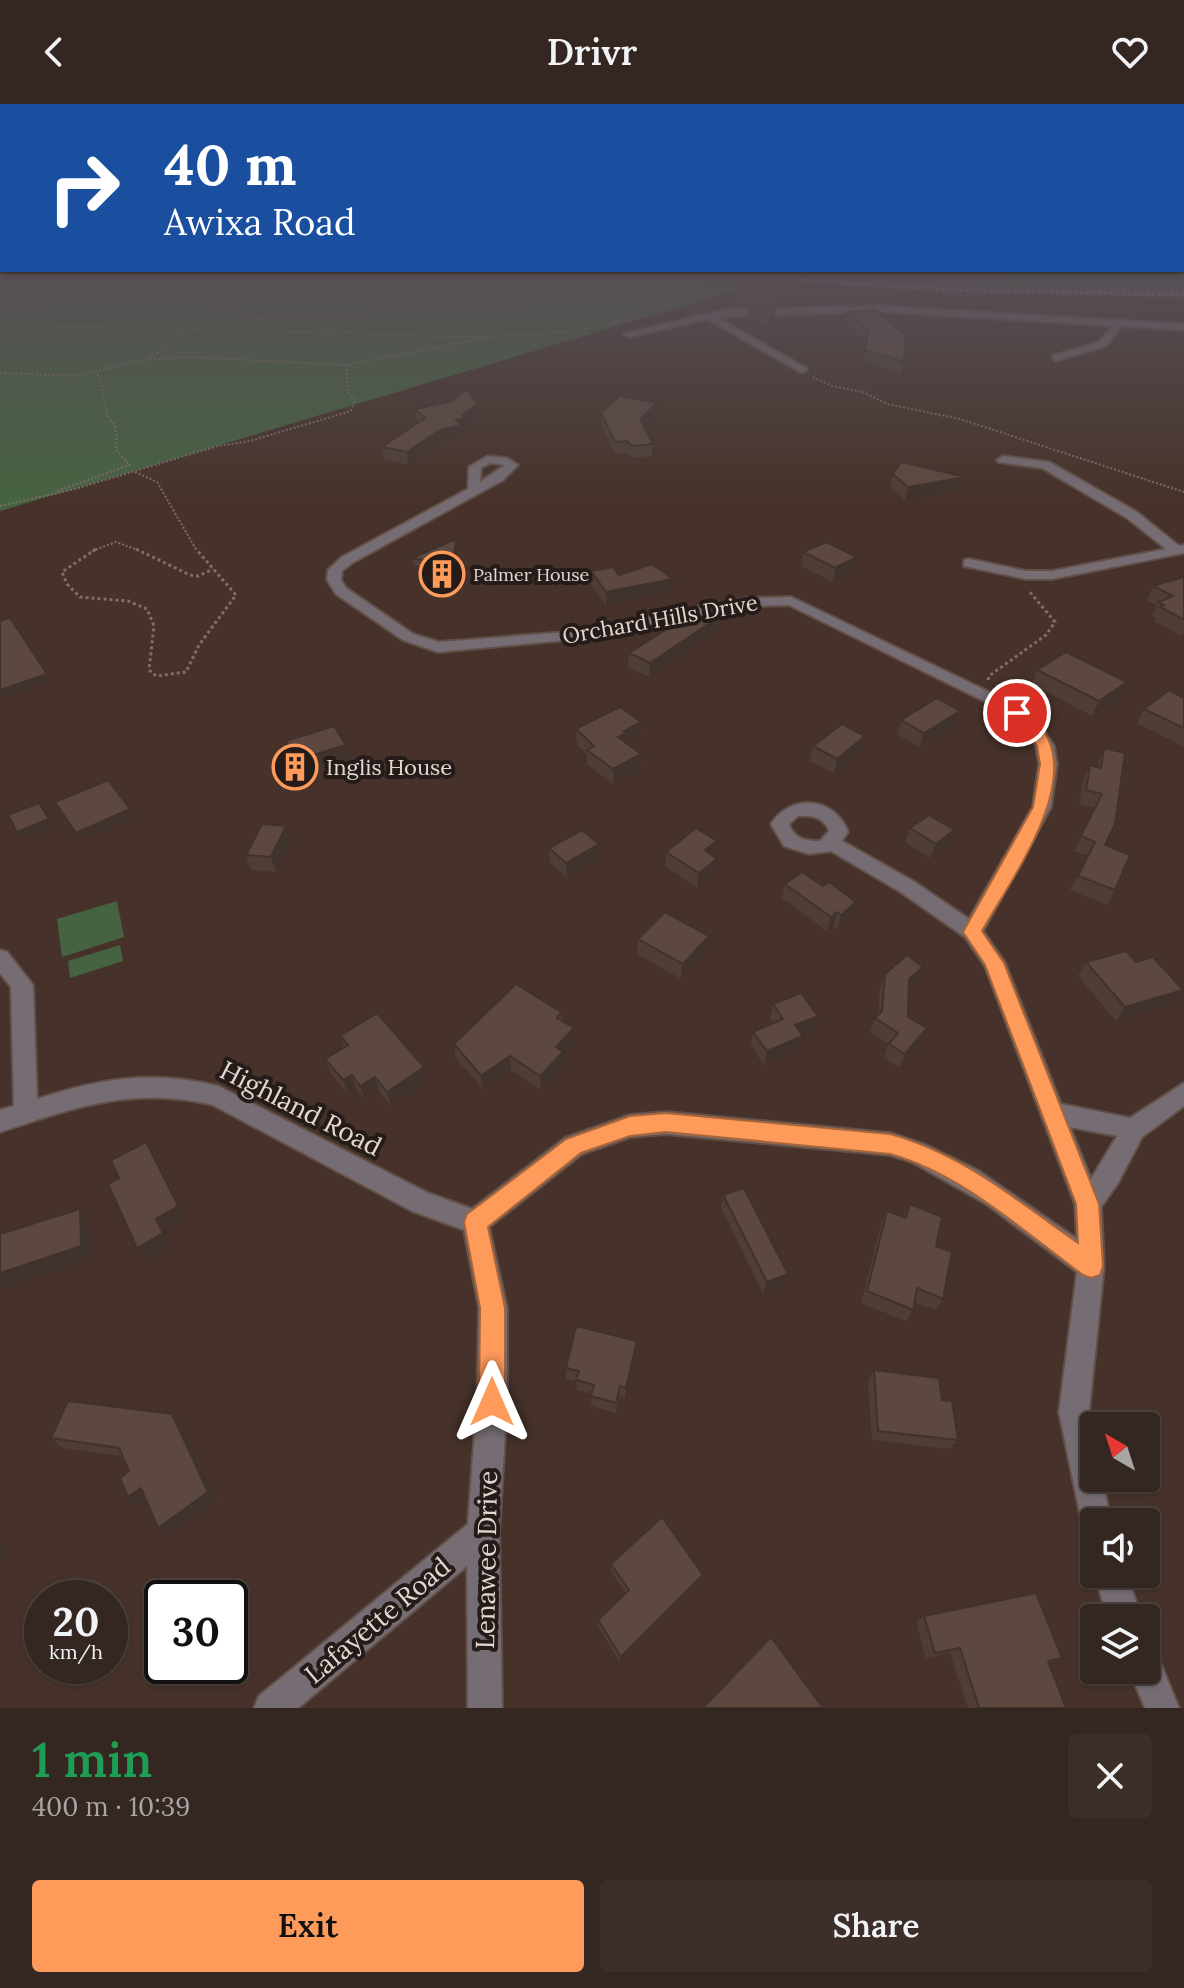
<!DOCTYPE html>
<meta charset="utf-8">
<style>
:root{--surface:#342620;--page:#3c2e29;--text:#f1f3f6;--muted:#a9a5a5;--line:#4e433e;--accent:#ff9b5a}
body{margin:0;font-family:Lora,serif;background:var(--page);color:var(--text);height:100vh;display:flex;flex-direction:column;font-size:30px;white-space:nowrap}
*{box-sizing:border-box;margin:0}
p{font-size:26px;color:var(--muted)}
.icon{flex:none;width:44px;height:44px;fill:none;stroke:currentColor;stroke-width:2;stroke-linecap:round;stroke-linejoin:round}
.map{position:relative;height:1604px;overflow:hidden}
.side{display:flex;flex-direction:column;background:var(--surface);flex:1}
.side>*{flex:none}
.guide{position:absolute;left:0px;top:0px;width:1184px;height:168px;box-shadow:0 2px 6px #0004,0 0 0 2px var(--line);background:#1a4fa0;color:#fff;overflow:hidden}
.needle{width:52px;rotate:321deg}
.controls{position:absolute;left:1080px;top:1308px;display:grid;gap:16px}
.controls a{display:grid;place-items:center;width:80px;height:80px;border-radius:8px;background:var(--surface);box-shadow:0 2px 6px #0004,0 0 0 2px var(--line);font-size:40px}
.speed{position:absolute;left:24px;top:1476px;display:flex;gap:16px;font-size:40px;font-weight:700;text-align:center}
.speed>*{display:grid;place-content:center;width:104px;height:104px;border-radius:50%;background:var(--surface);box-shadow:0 2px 6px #0004,0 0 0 2px var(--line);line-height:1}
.speed small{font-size:20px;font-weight:400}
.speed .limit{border:4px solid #111;border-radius:12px;background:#fff;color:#111}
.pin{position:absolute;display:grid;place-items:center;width:68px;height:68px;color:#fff;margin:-34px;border:4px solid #fff;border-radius:50%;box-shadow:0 2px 8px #0007}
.me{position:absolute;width:88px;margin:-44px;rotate:0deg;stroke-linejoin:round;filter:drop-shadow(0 0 6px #0008)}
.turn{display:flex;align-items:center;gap:28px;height:168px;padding:0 32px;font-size:36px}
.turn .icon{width:104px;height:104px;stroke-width:2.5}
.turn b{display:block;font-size:56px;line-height:68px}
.round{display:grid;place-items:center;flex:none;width:84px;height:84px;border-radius:8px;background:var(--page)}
.headline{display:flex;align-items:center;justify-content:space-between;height:136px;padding:0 32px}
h1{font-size:48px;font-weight:600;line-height:60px;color:#1e9e55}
.button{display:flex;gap:16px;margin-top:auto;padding:16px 32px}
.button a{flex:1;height:92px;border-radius:8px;background:var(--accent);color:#111;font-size:32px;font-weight:600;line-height:92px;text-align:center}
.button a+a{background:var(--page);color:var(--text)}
header{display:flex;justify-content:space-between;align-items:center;height:104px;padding:0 32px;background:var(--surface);font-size:36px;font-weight:600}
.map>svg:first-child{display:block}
.green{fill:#466341}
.water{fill:#34818f}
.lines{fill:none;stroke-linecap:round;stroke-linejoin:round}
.minor-casing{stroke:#625048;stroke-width:4}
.path-far1{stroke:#7f6d66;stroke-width:2;stroke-dasharray:2 2;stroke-linecap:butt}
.path{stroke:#7f6d66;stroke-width:3;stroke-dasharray:3 3;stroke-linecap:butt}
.minor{fill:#766d74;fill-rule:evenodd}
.rail{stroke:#cfc1bb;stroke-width:3;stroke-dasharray:2 4;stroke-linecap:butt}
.wall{fill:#4f3e36}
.shaded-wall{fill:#40322c}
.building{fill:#5c483f;stroke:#40322c;stroke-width:2}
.route{fill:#ff9b5a;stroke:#a6653a;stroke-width:2}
.labels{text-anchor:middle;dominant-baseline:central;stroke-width:8;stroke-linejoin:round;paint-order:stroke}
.far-poi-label{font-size:18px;fill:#e4d7d2;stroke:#251c19;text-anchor:start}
.street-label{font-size:22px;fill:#e4d7d2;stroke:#251c19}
.poi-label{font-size:22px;fill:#e4d7d2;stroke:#251c19;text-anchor:start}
.near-street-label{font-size:26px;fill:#e4d7d2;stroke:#251c19}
</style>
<header><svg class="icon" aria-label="back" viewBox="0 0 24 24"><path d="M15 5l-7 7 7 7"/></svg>Drivr<svg class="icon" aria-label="heart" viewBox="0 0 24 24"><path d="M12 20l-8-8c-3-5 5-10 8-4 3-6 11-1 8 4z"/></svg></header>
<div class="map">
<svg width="1184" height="1604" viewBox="0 0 1184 1604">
<rect width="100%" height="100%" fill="#46322a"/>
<g class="green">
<path d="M92 172H624L754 181 0 407V178Z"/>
<path d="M826 172H980L1076 180 1184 184 968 180Z"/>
<path d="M117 797 124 833 62 853 57 815Z"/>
<path d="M120 841 123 857 70 874 68 857Z"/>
</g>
<path class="water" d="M980 172H1184V183L1076 180Z"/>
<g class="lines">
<g class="minor-casing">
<g id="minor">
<path d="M750 172 944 181 1184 186V192L944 187Z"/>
<path d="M883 202 1184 220V226L1122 222 1106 242 1055 257 1052 252 1099 238 1113 222 883 208 717 213 806 264 807 266 802 269 707 215 629 233 624 230 726 205Z"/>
<path d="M488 352 507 354 518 361 503 376 352 459 342 467 341 476 346 484 413 530 439 538 567 528 746 494 791 493 1008 597 1041 622 1054 642 1057 660 1051 703 983 827 1005 859 1061 1000 1130 1014 1184 979V1002L1142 1033 1118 1079 1101 1103 1104 1162 1089 1308 1094 1334V1374H1102L1111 1418H1094V1433L1084 1429 1059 1308 1077 1168 986 1100 912 1058 890 1051 666 1030 630 1033 582 1050 489 1123 507 1204V1298L499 1428 502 1604H468L467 1462 298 1604H254L259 1592 468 1420 477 1298 479 1204 464 1126 412 1107 213 1001C134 982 75 1003 0 1028V1006L14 1002 11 883 0 869V846L7 848 33 881 37 995C102 974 151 966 218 982L428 1089 472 1105 565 1034 630 1011 666 1008 890 1029 926 1041 979 1067 1077 1135 1075 1100 985 862 965 833 899 787 831 747 809 750 784 742 771 720C791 689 835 693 848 728L842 737 913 777 969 815 1033 703 1039 660 1036 642 1029 629 996 603 789 501 746 502 567 536 438 548 403 536 336 490 327 476 328 466 342 453 468 385 469 363ZM490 359 505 361 480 378 481 364ZM798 712C812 711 824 713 829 727L820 737C806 737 794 735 789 720ZM1070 1023 1117 1032 1091 1075Z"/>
<path d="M1003 352 1049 358 1137 408 1179 442 1184 441V449L1052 475H1026L964 462V456L969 455 1026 467H1052L1166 445 1127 414 1042 364 999 358 997 356Z"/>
<path d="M1094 1470H1126L1142 1514H1108Z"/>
<path d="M1146 1548 1158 1553 1179 1604H1145L1129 1566H1146Z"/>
</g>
</g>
<g class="path-far1">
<path d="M196 172 198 182 206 187"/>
<path d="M644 175 688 172"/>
<path d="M0 179 107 172"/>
<path d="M215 189 221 192 219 202 224 205 263 213"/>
<path d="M34 199 55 185 62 175"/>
<path d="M0 203 90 196 157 195 227 187 482 182 520 177"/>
<path d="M318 211 650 193"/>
<path d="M0 222 180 224 311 209 318 211 325 224 343 228C403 233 600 242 643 204 647 200 650 193 653 188L641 175 471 172"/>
<path d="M194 225 333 229"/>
<path d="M151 255 181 224"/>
<path d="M0 269 76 272 142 256 189 253 346 261 484 234"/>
<path d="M813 273 832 282 863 288 887 300 960 315 1184 388"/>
<path d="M135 368 157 378 197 447"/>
<path d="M57 387 130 361 116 346C119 314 110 324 105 302 102 289 104 281 97 269"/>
<path d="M0 402 75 385 218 342 250 337 351 307 355 295 348 289 346 261"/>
<path d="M92 447 116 438 140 447"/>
</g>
<g class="path">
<path d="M96 445 62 468 67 480 80 493 128 497 147 505 154 522 149 566 156 572 186 568 199 541 236 491 196 445"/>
<path d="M136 445 190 471 198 472 213 465"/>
<path d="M988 576 989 572 1046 531 1055 518 1029 487"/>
</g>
<use href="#minor" class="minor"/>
<path class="rail" d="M733 172 942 186 1184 191"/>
</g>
<g class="wall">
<path d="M777 189 775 201 739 202 737 195V190Z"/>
<path d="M749 204H775L772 224 748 215Z"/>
<path d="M847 208 904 258 901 270 863 257 866 238 846 218Z"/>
<path d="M415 305 478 312 466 320 467 327H462L463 334 441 338 408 361 384 355 382 343 419 319 417 317Z"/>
<path d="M601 309 657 311 644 323 653 340 652 352 632 354 626 349 615 350 601 321Z"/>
<path d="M893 370 966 373 963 386 905 396 890 383Z"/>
<path d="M456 435 457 442 454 468 413 461 412 454Z"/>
<path d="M803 448 855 466 833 478 801 462Z"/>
<path d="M591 467 619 471 672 488 606 501 591 481Z"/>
<path d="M1184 473V529L1180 531 1154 517 1156 514 1152 512 1157 501 1147 496 1153 482Z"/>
<path d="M720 512 718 526 649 573 628 563 629 549Z"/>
<path d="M1037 566 1127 578 1120 593 1092 612 1032 580Z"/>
<path d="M1184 594V643L1137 619 1144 605Z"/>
<path d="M901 616 955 622 920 644 897 630Z"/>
<path d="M641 618 640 632 626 639 641 650 640 665 613 680 587 660V651L577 640 576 625Z"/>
<path d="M286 637 349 655 301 670 290 651Z"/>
<path d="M813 642 862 647 834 669 810 657Z"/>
<path d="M1104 644 1105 741 1115 786 1107 801 1070 786 1088 752 1074 747 1095 704 1079 700 1083 676 1090 661 1097 663Z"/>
<path d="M910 724 949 740 930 754 905 738Z"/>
<path d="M291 737 276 768 251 766 246 751Z"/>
<path d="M599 740V755L567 774 550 758 549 744Z"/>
<path d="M666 748 716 752 714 753 715 769 697 784 665 762Z"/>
<path d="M785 780 851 812 837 826 833 823 827 827 782 794Z"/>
<path d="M638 835 707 846 681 875 637 850Z"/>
<path d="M1086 858 1173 900 1116 917 1078 872Z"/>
<path d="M885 870 918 877 909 885 908 913 921 938 900 964 884 954 888 940 870 928 875 914 878 911 880 884Z"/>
<path d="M773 900 818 912 814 926 802 931 799 946 764 961 751 942 753 928 773 919 770 914Z"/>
<path d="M561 908 562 917 574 924V938L563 950 564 962 541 986 511 966 483 985 456 954 454 940Z"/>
<path d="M340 932 424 963 427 977 391 1001 379 987 365 996 356 985 348 990 330 968 325 955 344 943Z"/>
<path d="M723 1091 784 1181 763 1189 721 1104Z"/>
<path d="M910 1100 936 1142 943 1195 935 1206 914 1198 913 1206 906 1217 861 1199 881 1120 887 1107 903 1113Z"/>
<path d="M636 1248 625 1294 619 1292 616 1309 591 1302 592 1290 577 1286 576 1277 566 1275V1264Z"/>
<path d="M874 1266 942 1296 958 1336 949 1345 872 1336 868 1277Z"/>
<path d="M181 1320 217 1396 169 1432 158 1424 146 1396 139 1401 129 1367 122 1352 63 1344 51 1334Z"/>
<path d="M611 1460 703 1471 701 1478 620 1558 598 1522V1516L626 1489 611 1467Z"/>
<path d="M924 1512 1062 1554 1049 1559 1066 1604H968L950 1549 926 1554 916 1518Z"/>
</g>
<g class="shaded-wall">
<path d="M657 299V311L640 328V315Z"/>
<path d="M477 300 478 312 466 320 467 327H462L463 334 441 338 408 361 407 348 440 326 456 316 462 311Z"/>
<path d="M966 373 963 386 905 396 908 383Z"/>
<path d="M456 435 457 442 454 468 453 461Z"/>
<path d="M857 453 855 466 833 478 835 464Z"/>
<path d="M673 475 672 488 606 501V488Z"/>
<path d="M720 512 718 526 649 573 650 559Z"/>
<path d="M47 570 51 577 3 594 0 587V586Z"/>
<path d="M1127 578 1120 593 1092 612 1099 597Z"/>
<path d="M960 607 955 622 920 644 924 629Z"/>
<path d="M641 618 640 632 626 639 618 633 624 627Z"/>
<path d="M865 632 862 647 834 669 837 655Z"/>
<path d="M346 641 349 655 301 670 297 656Z"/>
<path d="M641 650 640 665 613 680V665Z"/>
<path d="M130 705 133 713 79 736 76 729Z"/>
<path d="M49 715 53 723 21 735 17 728Z"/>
<path d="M286 722 291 737 276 768 271 753Z"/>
<path d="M954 726 949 740 930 754 936 740Z"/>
<path d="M717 737 716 752 703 761 705 746Z"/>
<path d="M599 740V755L567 774 566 759Z"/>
<path d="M717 755 715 769 697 784 699 769Z"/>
<path d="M856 798 851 812 837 826 841 811Z"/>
<path d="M837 808 833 823 827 827 831 813Z"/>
<path d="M709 832 707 846 681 875 683 860Z"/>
<path d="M923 863 918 877 904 889 909 875Z"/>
<path d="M1183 886 1173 900 1116 917 1125 903Z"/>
<path d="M818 912 814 926 791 935 795 921Z"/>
<path d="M574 924V938L563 950 564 962 541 986 540 972 556 943Z"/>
<path d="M927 924 921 938 900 964 905 950Z"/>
<path d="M803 932 799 946 764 961 767 947Z"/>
<path d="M510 952 511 966 483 985 481 972Z"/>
<path d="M424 963 427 977 391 1001 387 988Z"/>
<path d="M352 971 356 985 348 990 343 976Z"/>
<path d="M375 973 379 987 365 996 360 982Z"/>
<path d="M146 1038 154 1051 186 1115 165 1127 172 1141 147 1156 137 1144 156 1115Z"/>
<path d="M80 1105 90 1118 92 1154 0 1185V1169Z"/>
<path d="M788 1170 784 1181 763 1189 767 1178Z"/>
<path d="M637 1237 636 1248 625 1294 626 1284Z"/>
<path d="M172 1310 181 1320 217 1396 169 1432 158 1424Z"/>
<path d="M141 1384 151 1392 139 1401 128 1393Z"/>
<path d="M0 1438 8 1449 0 1456Z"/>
<path d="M703 1471 701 1478 620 1558 621 1553Z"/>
</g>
<g class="building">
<path d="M777 189 776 196H739L737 190Z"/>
<path d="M749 204H775L773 213Z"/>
<path d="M876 206 906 232 904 258 865 246 868 227 847 208Z"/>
<path d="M467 286 477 300 462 311 466 314 456 316 462 321 440 326 407 348 382 343 425 314 415 305 449 298Z"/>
<path d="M619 292 657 299 640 315 653 340 632 342 627 337 615 338 601 309Z"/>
<path d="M901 358 966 373 908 383 893 370Z"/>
<path d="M456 435 453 461 412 454Z"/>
<path d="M826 438 857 453 835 464 803 448Z"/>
<path d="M652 460 673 475 606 488 591 467 613 463 619 471Z"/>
<path d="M1184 473V516L1160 503 1164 501 1158 498 1173 492 1153 482Z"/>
<path d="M720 512 650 559 629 549 670 523Z"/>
<path d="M10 514 47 570 0 586V517Z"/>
<path d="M1066 548 1127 578 1099 597 1037 566Z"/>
<path d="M1169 586 1184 594V624L1144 605Z"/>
<path d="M937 594 960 607 924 629 901 616Z"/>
<path d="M620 603 641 618 624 627 627 629 618 633 641 650 613 665 587 646 594 642 576 625Z"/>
<path d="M842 620 865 632 837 655 813 642Z"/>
<path d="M334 622 346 641 297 656 286 637Z"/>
<path d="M1104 644 1125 649 1115 720 1105 741 1130 751 1115 786 1078 772 1095 738 1081 732 1102 690 1086 686 1090 661 1101 664Z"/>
<path d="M108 676 130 705 76 729 55 698Z"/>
<path d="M39 699 49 715 17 728 8 711Z"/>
<path d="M929 711 954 726 936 740 910 724Z"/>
<path d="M262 720 286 722 271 753 246 751Z"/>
<path d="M696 724 717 737 705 746 717 755 699 769 666 748Z"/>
<path d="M582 726 599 740 566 759 549 744Z"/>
<path d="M802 768 823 782 829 778 856 798 841 811 837 808 831 813 785 780Z"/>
<path d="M665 808 709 832 683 860 638 835Z"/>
<path d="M1126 847 1136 858 1153 853 1183 886 1125 903 1086 858Z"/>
<path d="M907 851 923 863 909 875 908 913 927 924 905 950 889 940 898 929 875 914 882 907 885 870Z"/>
<path d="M516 880 561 908 557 914 574 924 556 943 563 948 540 972 510 952 481 972 454 940Z"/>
<path d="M801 889 818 912 795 921 803 932 767 947 753 928 783 915 773 900Z"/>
<path d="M377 909 424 963 387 988 375 973 360 982 352 971 343 976 325 955 348 941 340 932Z"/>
<path d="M146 1038 178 1102 156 1115 163 1129 137 1144 108 1080 119 1074 111 1056Z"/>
<path d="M744 1084 788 1170 767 1178 723 1091Z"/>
<path d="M910 1100 942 1113 936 1142 952 1148 943 1195 917 1184 913 1206 867 1187 887 1107 906 1114Z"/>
<path d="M80 1105 81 1142 0 1169V1130Z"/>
<path d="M576 1222 637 1237 626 1284 620 1282 616 1299 591 1292 594 1281 576 1276 579 1267 566 1264Z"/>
<path d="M874 1266 939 1274 942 1296 952 1297 958 1336 878 1327Z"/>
<path d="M68 1297 172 1310 208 1388 158 1424 141 1384 128 1393 120 1374 129 1367 119 1344 51 1334Z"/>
<path d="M662 1413 703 1471 621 1553 598 1516 629 1486 611 1460Z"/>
<path d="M1036 1489 1062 1554 1048 1557 1066 1604H979L960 1544 935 1549 924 1512Z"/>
<path d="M771 1533 823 1604H703Z"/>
</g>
<linearGradient id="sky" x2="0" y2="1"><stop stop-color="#261c17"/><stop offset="0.43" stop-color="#574f55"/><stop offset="1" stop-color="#574f55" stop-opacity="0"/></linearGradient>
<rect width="1184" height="396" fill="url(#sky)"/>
<path class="route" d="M1017 605C1027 608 1038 619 1045 629 1079 684 1010 777 982 827L1004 859 1099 1100 1103 1162 1100 1171 1091 1174 1083 1171C1023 1127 962 1070 890 1050L666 1028 630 1032 581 1049 488 1123 505 1204V1298L501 1308 492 1312 483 1308 479 1298 480 1204 464 1118 467 1110 566 1035 630 1012 666 1009 890 1030C961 1049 1018 1097 1078 1139L1076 1100 985 861 963 828 1033 703 1040 660 1037 642 1029 629 1009 609Z"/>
<defs>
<g id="building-ring" transform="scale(2.3)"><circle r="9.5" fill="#251c19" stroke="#ff9b5a" stroke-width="1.5"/><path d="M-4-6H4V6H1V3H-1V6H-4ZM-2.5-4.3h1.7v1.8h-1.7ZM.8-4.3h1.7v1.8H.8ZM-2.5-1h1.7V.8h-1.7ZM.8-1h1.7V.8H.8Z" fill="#ff9b5a"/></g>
</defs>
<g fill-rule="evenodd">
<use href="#building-ring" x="442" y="470"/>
<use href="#building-ring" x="295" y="663"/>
</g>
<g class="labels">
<g class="far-poi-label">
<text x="473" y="470">Palmer House</text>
</g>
<g class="street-label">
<text transform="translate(660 515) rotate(-10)">Orchard Hills Drive</text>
</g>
<g class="poi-label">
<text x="326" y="663">Inglis House</text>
</g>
<g class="near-street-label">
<text transform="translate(301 1004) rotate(27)">Highland Road</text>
<text transform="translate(486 1456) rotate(-89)">Lenawee Drive</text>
<text transform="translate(377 1516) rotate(-40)">Lafayette Road</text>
</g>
</g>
</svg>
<div class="controls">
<a><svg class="needle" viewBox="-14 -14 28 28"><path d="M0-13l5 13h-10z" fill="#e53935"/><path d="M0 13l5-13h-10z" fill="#a9a5a5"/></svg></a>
<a><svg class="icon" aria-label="sound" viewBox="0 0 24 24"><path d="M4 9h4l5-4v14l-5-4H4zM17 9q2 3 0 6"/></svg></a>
<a><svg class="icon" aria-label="layers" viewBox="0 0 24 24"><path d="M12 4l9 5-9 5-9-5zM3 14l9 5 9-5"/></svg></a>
</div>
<div class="speed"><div>20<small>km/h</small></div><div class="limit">30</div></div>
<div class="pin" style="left:1017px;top:609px;background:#d93025"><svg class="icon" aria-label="arrive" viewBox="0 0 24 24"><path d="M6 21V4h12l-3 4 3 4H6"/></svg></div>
<svg class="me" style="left:492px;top:1298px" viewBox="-20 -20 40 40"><path d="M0-17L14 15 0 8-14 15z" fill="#ff9b5a" stroke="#fff" stroke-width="4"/></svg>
<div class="guide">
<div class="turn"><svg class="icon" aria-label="right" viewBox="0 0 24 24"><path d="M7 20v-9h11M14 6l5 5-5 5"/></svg><div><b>40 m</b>Awixa Road</div></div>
</div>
</div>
<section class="side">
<div class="headline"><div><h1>1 min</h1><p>400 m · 10:39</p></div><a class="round"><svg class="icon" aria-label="close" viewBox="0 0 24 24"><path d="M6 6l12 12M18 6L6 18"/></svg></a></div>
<div class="button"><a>Exit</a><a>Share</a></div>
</section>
